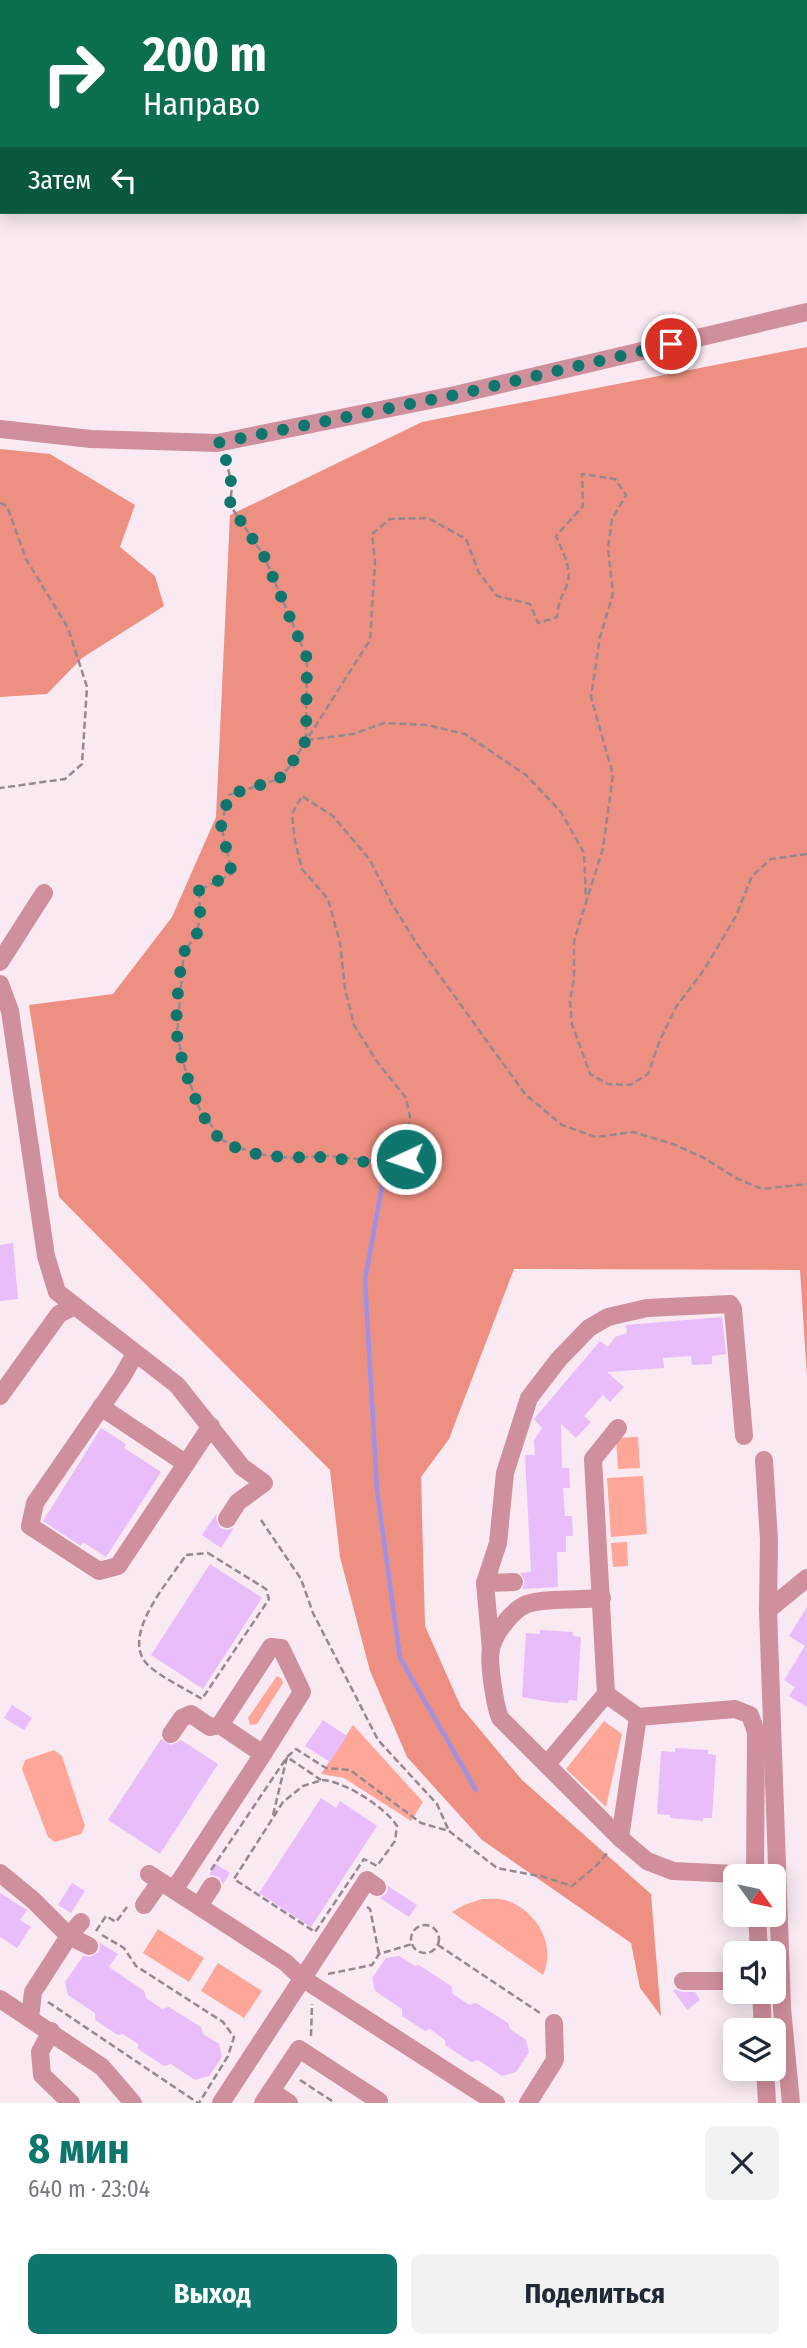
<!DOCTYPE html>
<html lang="ru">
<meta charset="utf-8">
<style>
:root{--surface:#fff;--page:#f2f2f3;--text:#1f2937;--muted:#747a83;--accent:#0f766e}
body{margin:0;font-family:"Fira Sans Condensed",sans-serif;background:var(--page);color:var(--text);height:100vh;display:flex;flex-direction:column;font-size:26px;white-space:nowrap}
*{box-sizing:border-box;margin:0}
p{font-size:23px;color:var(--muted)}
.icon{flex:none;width:38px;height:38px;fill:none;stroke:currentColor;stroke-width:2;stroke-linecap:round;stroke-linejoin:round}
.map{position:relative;height:2103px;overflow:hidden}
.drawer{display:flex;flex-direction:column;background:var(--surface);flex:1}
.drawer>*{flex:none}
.banner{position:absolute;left:0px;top:0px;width:808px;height:214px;box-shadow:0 4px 18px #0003;background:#0b6e4f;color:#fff;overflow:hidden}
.needle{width:46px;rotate:123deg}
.buttons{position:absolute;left:723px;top:1864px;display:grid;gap:14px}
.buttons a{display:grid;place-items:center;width:63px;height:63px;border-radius:10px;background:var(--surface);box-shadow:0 4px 18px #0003;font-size:35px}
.pin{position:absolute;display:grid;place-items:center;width:60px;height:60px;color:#fff;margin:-30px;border:4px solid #fff;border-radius:50%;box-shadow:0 2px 7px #0007}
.me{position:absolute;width:77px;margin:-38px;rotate:267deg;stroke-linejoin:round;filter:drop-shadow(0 0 5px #0008)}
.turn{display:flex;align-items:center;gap:24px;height:147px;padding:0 28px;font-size:32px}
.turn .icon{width:91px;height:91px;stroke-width:2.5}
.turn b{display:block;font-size:49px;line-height:60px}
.then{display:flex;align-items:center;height:66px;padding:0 28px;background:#0003;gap:14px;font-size:26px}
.round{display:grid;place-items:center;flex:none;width:74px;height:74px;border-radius:10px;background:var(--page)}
.overview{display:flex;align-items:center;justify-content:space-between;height:119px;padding:0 28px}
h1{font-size:42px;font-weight:700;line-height:52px;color:var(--accent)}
.primary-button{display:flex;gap:14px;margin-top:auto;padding:14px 28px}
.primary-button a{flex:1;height:80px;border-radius:10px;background:var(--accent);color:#fff;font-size:28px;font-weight:700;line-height:80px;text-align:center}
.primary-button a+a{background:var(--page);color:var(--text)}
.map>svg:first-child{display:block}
.green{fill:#fea698}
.forest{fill:#ee9081}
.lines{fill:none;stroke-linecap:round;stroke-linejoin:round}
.stream{stroke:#9f90e0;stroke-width:4.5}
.building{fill:#e8bdf9}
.path{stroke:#948990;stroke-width:2.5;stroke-dasharray:7 3.5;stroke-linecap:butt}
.minor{stroke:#cf8f9c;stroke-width:18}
.route{stroke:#0f766e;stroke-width:12;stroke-dasharray:0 21.6}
</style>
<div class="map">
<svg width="807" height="2103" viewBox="0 0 807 2103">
<rect width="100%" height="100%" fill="#f8e9f2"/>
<g class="green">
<path d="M638 1437 640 1468 618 1469 616 1438Z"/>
<path d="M643 1476 647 1534 611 1537 607 1478Z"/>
<path d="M627 1542 628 1566 613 1567 611 1543Z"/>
<path d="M277 1676 281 1678 283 1683 257 1724 250 1725 248 1718Z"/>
<path d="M604 1721 622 1734 606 1807 566 1769Z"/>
<path d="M353 1725 423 1802 411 1821 344 1778 321 1774Z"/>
<path d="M54 1750 62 1756 85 1826 81 1834 55 1842 48 1837 22 1769 25 1760Z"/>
<path d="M482 1899C489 1899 498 1898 505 1900 536 1910 557 1944 543 1975L452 1912 464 1905Z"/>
<path d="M158 1929 204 1958 189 1982 143 1953Z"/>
<path d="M218 1963 262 1991 244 2018 201 1991Z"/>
</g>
<g class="forest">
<path d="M807 347V1376L800 1270 514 1269 449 1439 421 1477 425 1626 461 1707 522 1780 651 1894 661 2016 640 1988 631 1943 482 1840 407 1757 370 1671 340 1557 330 1470 59 1197 29 1005 113 994 172 917 216 817 230 515 422 422Z"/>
<path d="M0 449 50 454 135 505 120 547 155 576 164 606 82 658 47 694 0 697Z"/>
</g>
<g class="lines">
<path class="stream" d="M385 1170 365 1280 377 1490 400 1658 476 1790"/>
</g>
<g class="building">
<path d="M13 1243 18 1299 0 1301V1245Z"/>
<path d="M722 1317 726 1354 712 1356V1364L692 1365 691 1356 663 1358 664 1368 607 1372 624 1387 610 1402 603 1395 584 1416 591 1422 576 1438 561 1424 562 1468H569L570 1488H563L565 1516H572L573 1536H566V1552H557L558 1587 522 1589 525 1581 520 1573 531 1572 525 1455H535L534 1440 542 1428 534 1419 600 1341 608 1347 615 1337 627 1333 626 1325Z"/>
<path d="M101 1428 126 1444 124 1448 161 1472 106 1557 83 1542 81 1546 43 1521Z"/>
<path d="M217 1513 216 1519 220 1528 227 1530 234 1528 221 1548 202 1535Z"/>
<path d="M210 1564 262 1598 203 1689 151 1655Z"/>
<path d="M807 1607V1707L789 1696 795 1687 784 1680 805 1646 789 1636Z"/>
<path d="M540 1630 573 1632V1636L581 1637 577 1701 569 1700 568 1703 550 1702 522 1697 526 1633 540 1634Z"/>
<path d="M12 1705 32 1718 24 1730 4 1718Z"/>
<path d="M323 1720 347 1736 330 1762 305 1746Z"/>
<path d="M161 1739 171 1745 181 1740 218 1764 160 1854 108 1820Z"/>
<path d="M675 1748 708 1750V1754L716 1755 712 1818H703V1821L670 1818V1815L657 1814 661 1751 675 1752Z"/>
<path d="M321 1798 336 1808 340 1801 377 1826 311 1927 259 1893Z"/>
<path d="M216 1864 230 1873 223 1884 219 1877 209 1875Z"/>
<path d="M72 1883 85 1891 71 1913 58 1905Z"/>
<path d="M388 1886 417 1905 409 1917 380 1898 387 1893Z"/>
<path d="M0 1893 27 1910 20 1920 31 1927 17 1948 0 1937Z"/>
<path d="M100 1943 118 1954 109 1967 144 1991 146 1998 162 2009 169 2007 201 2027 203 2034 219 2044 222 2057 209 2076 195 2080 171 2064 164 2066 138 2049V2044L123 2034 118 2035 95 2020V2013L68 1995 65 1982 83 1956 90 1957 99 1952Z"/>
<path d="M399 1956 415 1966 419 1965 451 1986 453 1994 469 2005 476 2003 508 2023 510 2029 526 2040 529 2052 516 2072 502 2076 478 2060 471 2062 445 2045V2040L430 2029 425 2031 402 2016V2009L375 1991 372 1978 386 1958Z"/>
<path d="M675 1989 682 1992H695L700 2000 687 2010 673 1990Z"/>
</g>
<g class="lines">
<g class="path">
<path d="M61 2 62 0"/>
<path d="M0 65 2 63"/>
<path d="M226 459 232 486 230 505 264 556 307 658 306 740"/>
<path d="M0 503 7 506 26 559 68 628 87 687 82 764 65 779 0 788"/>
<path d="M307 740 353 734 384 723 427 725 465 734 526 775 561 812 584 853 586 895"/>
<path d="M807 854 771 859 752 876 736 916 704 970 676 1007 660 1040 648 1074 630 1085 608 1084 590 1074 572 1024 570 1001 574 978V941L603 848 613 775 591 697 600 637 613 594 608 548 612 519 626 495 615 479 582 474 583 506 556 536C562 551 573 569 567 585 561 599 559 600 557 617L538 623 530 604 497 596 479 573 466 539 428 518 390 519 372 534 375 562 370 640 290 766 279 779 229 795 221 825 232 874 199 890 200 917 196 936 184 951 177 1035 186 1073 200 1110 222 1140 255 1154 290 1158 328 1156 398 1163 406 1159 410 1117 406 1098 378 1063 354 1025 345 989 340 943 328 899 302 869 295 841 292 814 302 796 333 816 370 860 392 904 417 944 525 1094 562 1125 596 1137 633 1132 673 1144 704 1158 736 1178 762 1189 807 1184"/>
<path d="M261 1520 301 1579 313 1613 378 1740 437 1804 449 1831"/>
<path d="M208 1553 266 1589 269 1599 202 1699C186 1689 160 1677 147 1664 120 1635 170 1580 186 1555Z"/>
<path d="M322 1780C344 1781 385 1807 397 1826L395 1841 377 1866 364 1859 315 1932 234 1879 283 1802 303 1786Z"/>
<path d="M273 1815 287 1757 321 1780"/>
<path d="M211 1870 287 1757 296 1749 326 1768 350 1770 421 1823 449 1831 497 1868 544 1877 572 1886 597 1865 609 1851"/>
<path d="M367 1907 370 1909 379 1954"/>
<circle cx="425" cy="1939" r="14"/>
<path d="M96 1931 106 1916 116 1922 127 1907"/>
<path d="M102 1935 124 1948 136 1966 223 2022 234 2037 228 2056 199 2103"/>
<path d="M438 1945 540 2013"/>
<path d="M328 1974 372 1965 379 1954 412 1944"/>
<path d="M48 2002 198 2103"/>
<path d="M311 2036 312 2004"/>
<path d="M300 2080 335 2103"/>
</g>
<g class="minor">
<path d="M0 429 91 439 217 443 455 395 807 312"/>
<path d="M0 962 44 893"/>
<path d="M0 984 10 1011 46 1256 57 1292 75 1306"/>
<path d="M135 1354 122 1377 35 1503 30 1526 99 1571 118 1566 211 1426"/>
<path d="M0 1396 59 1314 75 1306 177 1385 242 1467 264 1483 238 1502 227 1519"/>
<path d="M101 1407 185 1463"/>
<path d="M764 1460 769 1540 768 1610"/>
<path d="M485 1583 514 1582"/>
<path d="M602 1598C583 1600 543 1598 527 1604 512 1610 494 1634 491 1649 488 1662 495 1706 500 1718L620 1838 647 1861 673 1871 755 1875"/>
<path d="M491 1650 485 1583 498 1543 505 1473 529 1398 559 1359 589 1328 608 1317 647 1308 730 1304 733 1309 744 1436"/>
<path d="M606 1694 638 1717"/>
<path d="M171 1734 182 1718 191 1714 210 1727 220 1725"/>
<path d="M547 1764 606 1694 593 1459 618 1428"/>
<path d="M620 1838 638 1717 735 1709 750 1715 756 1732 755 1876"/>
<path d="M0 1873 33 1900 69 1936 89 1946"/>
<path d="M149 1874 285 1962 302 1978 496 2103"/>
<path d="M174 1890 263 1754 220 1725 271 1647 281 1648 302 1692 263 1754"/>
<path d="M144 1905 160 1882"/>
<path d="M199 1906 212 1886"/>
<path d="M757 1914 759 1953"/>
<path d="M683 1981H735"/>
<path d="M761 1992 763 2030"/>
<path d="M0 1999 102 2067 133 2103"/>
<path d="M30 2018 33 1992 69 1936 81 1922"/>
<path d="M51 2031 40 2052 42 2075 71 2103"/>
<path d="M765 2068 767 2103"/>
<path d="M271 2091 299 2049 379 2101"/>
<path d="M221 2103 367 1880 377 1887"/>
<path d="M263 2103 271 2091 289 2103"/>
<path d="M528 2103 555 2060 554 2023"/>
<path d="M791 2103 782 2008 768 1610 807 1578"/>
</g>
</g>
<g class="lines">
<path class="route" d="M406 1159C386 1169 337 1156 311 1157 283 1158 248 1157 223 1141 201 1127 180 1061 177 1035 175 1015 179 975 183 955 185 948 191 944 195 938 202 924 200 905 199 890L232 874 221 825 229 795 279 779 290 766 306 740 307 658 264 556 230 505 232 486 226 460 217 443 455 395 671 344"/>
</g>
</svg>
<div class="buttons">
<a><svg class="needle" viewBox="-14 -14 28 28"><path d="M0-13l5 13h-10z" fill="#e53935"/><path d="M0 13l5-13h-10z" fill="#747a83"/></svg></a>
<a><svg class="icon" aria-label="sound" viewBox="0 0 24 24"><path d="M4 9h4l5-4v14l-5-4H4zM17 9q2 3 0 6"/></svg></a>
<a><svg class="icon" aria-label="layers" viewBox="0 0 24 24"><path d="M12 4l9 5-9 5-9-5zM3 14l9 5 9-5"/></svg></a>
</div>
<div class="pin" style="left:671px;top:344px;background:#d93025"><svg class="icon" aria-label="arrive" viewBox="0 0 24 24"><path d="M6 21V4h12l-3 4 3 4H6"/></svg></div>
<svg class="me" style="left:406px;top:1159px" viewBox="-20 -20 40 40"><circle r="17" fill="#0f766e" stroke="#fff" stroke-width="3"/><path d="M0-11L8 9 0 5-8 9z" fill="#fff"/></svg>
<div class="banner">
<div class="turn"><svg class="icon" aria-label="right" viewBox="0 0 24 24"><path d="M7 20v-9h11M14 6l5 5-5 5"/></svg><div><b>200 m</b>Направо</div></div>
<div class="then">Затем<svg class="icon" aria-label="left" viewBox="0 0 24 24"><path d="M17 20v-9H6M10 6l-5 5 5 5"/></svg></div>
</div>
</div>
<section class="drawer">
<div class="overview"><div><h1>8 мин</h1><p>640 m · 23:04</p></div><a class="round"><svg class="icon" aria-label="close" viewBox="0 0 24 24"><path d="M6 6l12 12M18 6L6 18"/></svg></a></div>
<div class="primary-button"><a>Выход</a><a>Поделиться</a></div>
</section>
